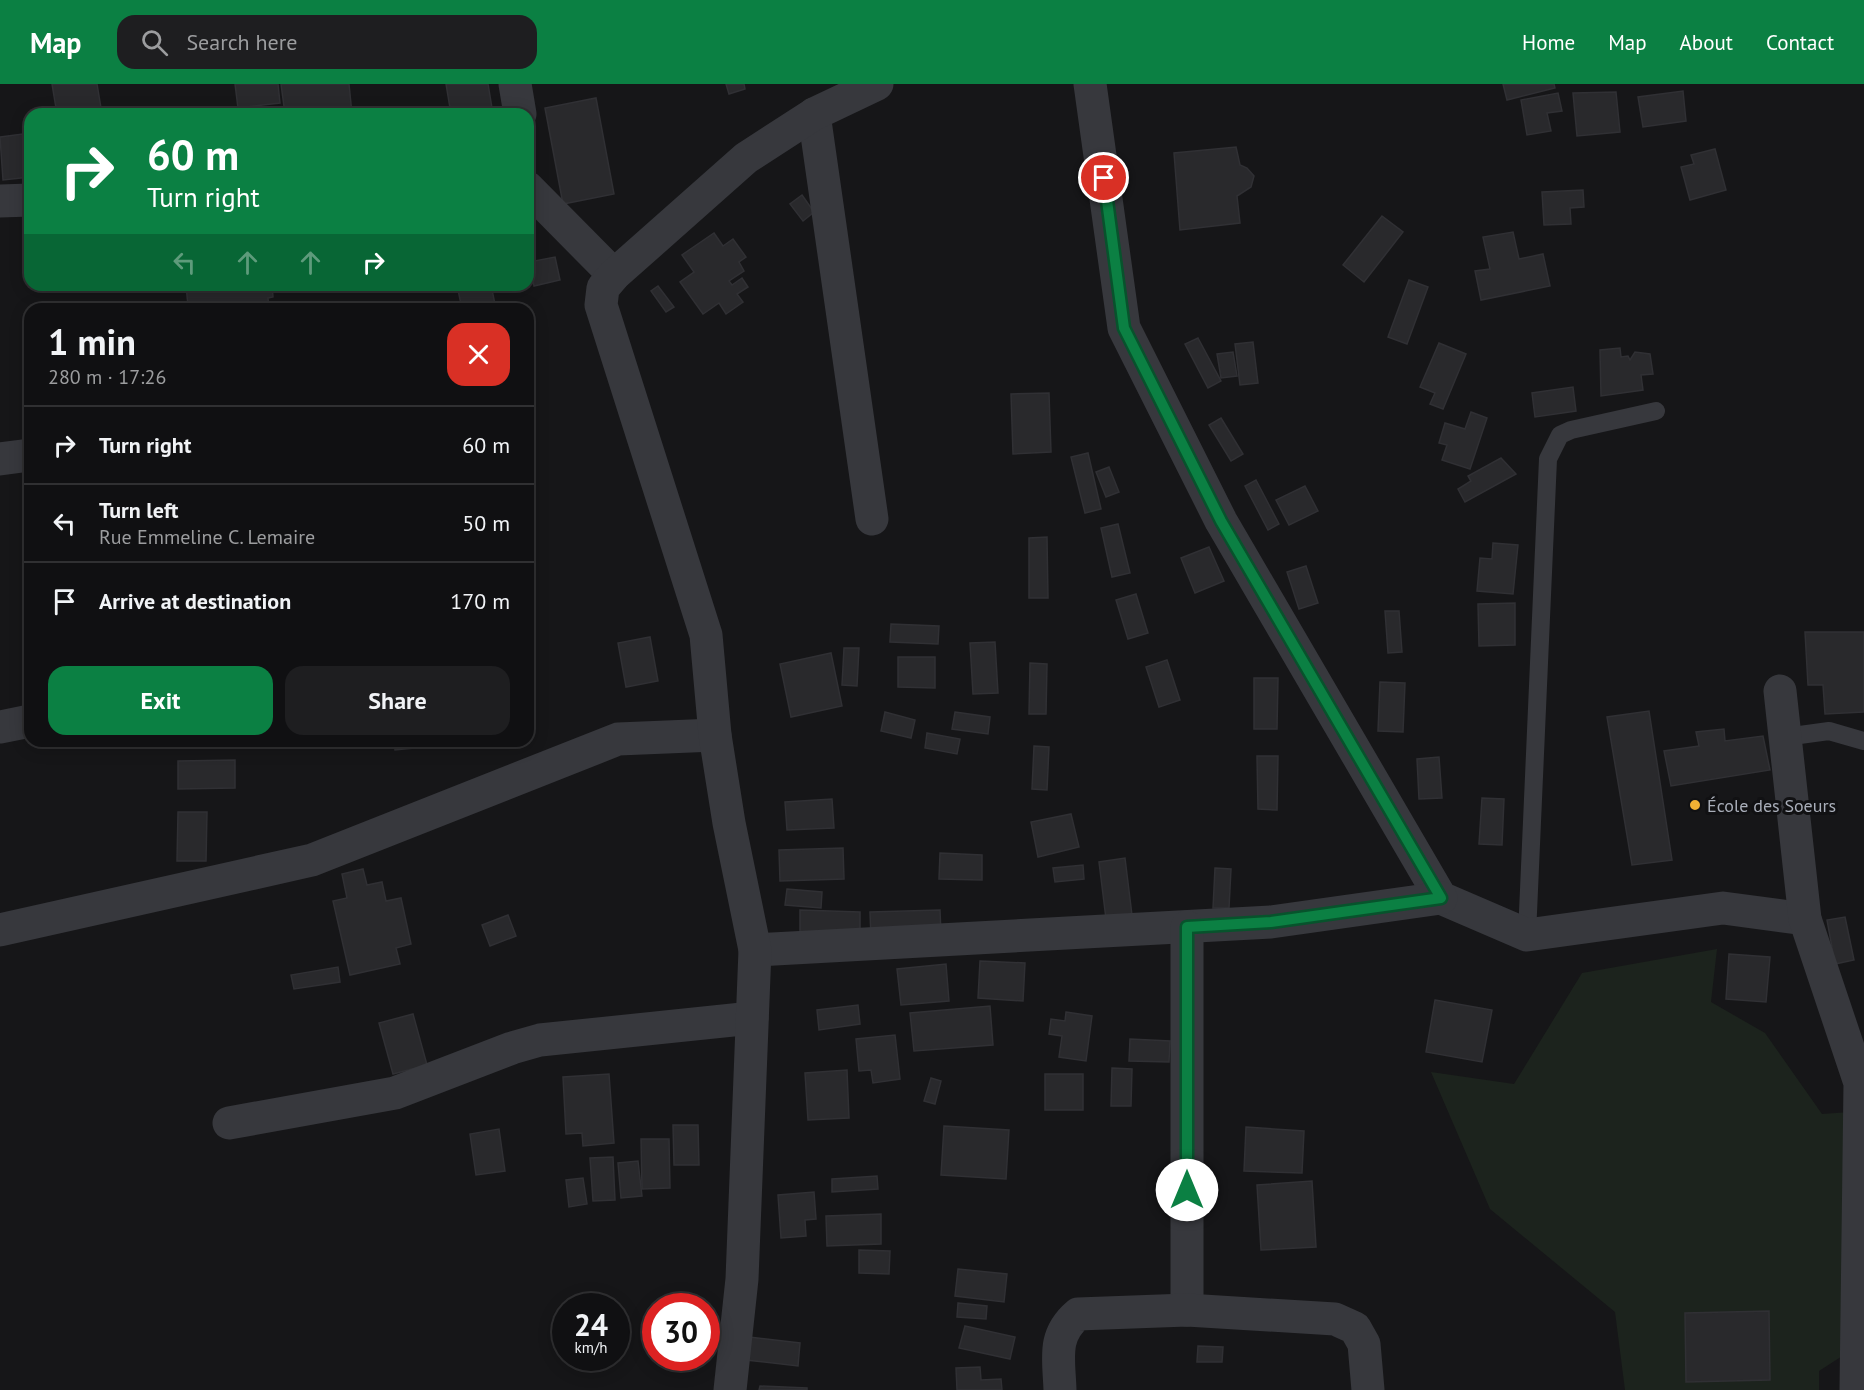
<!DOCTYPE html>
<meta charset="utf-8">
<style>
:root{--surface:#101012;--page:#1e1e20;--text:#f1f3f6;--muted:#9c9d9f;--line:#303032;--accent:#0b8043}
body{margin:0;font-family:"PT Sans",sans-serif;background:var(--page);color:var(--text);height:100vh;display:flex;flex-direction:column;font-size:22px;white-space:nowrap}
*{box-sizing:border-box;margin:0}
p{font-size:20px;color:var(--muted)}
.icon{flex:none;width:33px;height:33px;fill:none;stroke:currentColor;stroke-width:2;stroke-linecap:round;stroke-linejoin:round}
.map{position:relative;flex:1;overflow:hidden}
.sheet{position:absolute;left:24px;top:219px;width:510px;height:444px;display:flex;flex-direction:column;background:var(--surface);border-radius:18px;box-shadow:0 3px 15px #0003,0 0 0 2px var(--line)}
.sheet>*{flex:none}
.guide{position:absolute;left:24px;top:24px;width:510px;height:183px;border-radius:18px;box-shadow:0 3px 15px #0003,0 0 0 2px var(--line);background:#0b8043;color:#fff;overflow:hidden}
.speed{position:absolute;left:552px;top:1209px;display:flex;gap:12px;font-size:30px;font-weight:700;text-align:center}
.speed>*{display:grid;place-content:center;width:78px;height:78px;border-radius:50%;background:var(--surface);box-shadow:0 3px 15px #0003,0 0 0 2px var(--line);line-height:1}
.speed small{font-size:15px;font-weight:400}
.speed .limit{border:9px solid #d22;background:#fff;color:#111}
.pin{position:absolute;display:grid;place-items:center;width:51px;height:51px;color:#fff;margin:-26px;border:3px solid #fff;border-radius:50%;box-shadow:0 2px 6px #0007}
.me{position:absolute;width:66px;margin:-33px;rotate:0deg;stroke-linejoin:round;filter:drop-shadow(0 0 4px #0008)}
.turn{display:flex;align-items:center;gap:21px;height:126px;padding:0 24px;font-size:27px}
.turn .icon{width:78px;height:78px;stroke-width:2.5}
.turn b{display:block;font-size:42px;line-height:51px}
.lanes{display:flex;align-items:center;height:57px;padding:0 24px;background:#0003;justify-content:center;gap:30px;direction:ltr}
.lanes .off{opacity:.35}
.round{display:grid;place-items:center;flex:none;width:63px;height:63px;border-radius:18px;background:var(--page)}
.head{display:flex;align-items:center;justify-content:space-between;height:102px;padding:0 24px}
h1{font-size:36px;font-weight:600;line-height:45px}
.action{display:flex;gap:12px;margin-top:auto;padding:12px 24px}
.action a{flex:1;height:69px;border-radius:18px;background:var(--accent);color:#fff;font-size:24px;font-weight:600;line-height:69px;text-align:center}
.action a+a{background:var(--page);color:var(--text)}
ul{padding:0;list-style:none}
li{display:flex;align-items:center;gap:18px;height:78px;padding:0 24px;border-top:2px solid var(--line)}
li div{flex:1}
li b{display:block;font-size:22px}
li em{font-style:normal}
header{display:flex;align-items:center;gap:36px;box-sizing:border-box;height:84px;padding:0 30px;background:var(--accent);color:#fff}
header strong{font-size:28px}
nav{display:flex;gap:33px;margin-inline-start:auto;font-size:21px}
.search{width:420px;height:54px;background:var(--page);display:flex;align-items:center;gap:15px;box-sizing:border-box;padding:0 21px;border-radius:18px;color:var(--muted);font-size:22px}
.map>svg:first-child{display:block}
.green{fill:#1c231d}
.building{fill:#29292c;stroke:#303034;stroke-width:1.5}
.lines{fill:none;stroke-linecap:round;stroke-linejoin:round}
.lane{stroke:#37383d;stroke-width:18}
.street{stroke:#37383d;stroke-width:33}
.route-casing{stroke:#07532c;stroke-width:15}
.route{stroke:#0b8043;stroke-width:10}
.poi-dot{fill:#f2b134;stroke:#111113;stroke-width:2}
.labels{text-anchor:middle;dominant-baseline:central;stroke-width:6;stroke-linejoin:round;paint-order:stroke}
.poi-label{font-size:18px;fill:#a8adb8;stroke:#111113;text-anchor:start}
</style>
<header>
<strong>Map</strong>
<div class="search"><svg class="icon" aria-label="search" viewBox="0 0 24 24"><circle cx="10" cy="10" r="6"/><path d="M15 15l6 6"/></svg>Search here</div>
<nav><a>Home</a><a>Map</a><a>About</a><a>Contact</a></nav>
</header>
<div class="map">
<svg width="1864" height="1306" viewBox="0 0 1864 1306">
<rect width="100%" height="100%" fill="#161618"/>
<path class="green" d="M1717 865 1711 918 1765 949 1822 1030 1864 1027V1258L1819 1287V1306H1625L1615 1228 1490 1125 1431 988 1514 1000 1582 889Z"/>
<g class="building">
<path d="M52 0H97L102 30H57Z"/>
<path d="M235 0H278L280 19 238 24Z"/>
<path d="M281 0H349L352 30H285Z"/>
<path d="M446 0H488L493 30H451Z"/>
<path d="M726 0H744L745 5 729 10Z"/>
<path d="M1503 0H1554L1555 4 1507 16Z"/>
<path d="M1683 7 1686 37 1643 43 1638 13Z"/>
<path d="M1616 8 1620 48 1577 52 1573 9Z"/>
<path d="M1558 9 1562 27 1547 29 1551 47 1527 51 1521 16Z"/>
<path d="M596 14 614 110 563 120 545 24Z"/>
<path d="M30 49V93L3 96 0 53Z"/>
<path d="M1236 63 1240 81 1247 84 1254 92 1251 103 1237 112 1240 139 1180 146 1174 69Z"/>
<path d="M1715 65 1726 106 1690 116 1681 83 1694 80 1691 71Z"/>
<path d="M1583 106 1584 123 1570 124 1571 140 1544 141 1542 108Z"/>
<path d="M802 111 814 128 803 137 790 120Z"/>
<path d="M1382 132 1403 148 1364 198 1343 181Z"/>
<path d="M1513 148 1519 175 1543 170 1550 202 1481 216 1475 187 1490 185 1483 153Z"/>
<path d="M714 149 723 162 733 155 746 173 739 178 744 187 729 197 732 201 742 194 748 203 737 210 743 218 726 230 719 219 703 230 680 198 694 188 682 171Z"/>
<path d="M555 173 560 196 534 202 529 178Z"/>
<path d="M1409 196 1428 203 1407 260 1388 253Z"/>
<path d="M186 201H272L273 213 268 214 269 225H209V220L188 222Z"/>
<path d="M457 201H491L496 225H462Z"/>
<path d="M658 202 674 223 666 228 651 207Z"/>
<path d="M1198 254 1221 297 1208 304 1185 260Z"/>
<path d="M1253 258 1258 299 1240 301 1235 260Z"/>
<path d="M1439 259 1466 270 1443 325 1430 320 1435 309 1420 303Z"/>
<path d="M1620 264 1621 273 1628 272 1630 276 1635 268 1650 270 1653 290 1641 291 1643 306 1601 312 1600 266Z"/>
<path d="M1233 268 1237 292 1221 294 1217 270Z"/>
<path d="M1573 303 1576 327 1535 333 1532 309Z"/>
<path d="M1049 309 1051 368 1013 370 1011 310Z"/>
<path d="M1471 328 1487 334 1470 385 1442 376 1447 361 1439 359 1445 339 1465 345Z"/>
<path d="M1221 334 1243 370 1231 377 1209 341Z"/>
<path d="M1088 369 1101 425 1085 429 1071 373Z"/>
<path d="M1501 374 1516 390 1465 418 1458 405 1471 397 1468 392Z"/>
<path d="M1109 383 1119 408 1106 413 1096 388Z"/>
<path d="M1256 396 1279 440 1268 446 1245 402Z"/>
<path d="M1305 402 1318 427 1289 441 1276 416Z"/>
<path d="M1118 440 1130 489 1112 493 1101 444Z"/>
<path d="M1047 453 1048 514H1029V454Z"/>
<path d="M1493 459 1518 461 1513 510 1477 507 1480 474 1492 475Z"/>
<path d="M1209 463 1224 497 1195 509 1181 474Z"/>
<path d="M1306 482 1318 519 1299 525 1287 488Z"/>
<path d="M1136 510 1148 549 1128 555 1116 516Z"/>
<path d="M1515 519V561L1479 562 1478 520Z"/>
<path d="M1385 527H1399L1402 568 1388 569Z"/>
<path d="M891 540 939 542 938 560 890 558Z"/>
<path d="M1805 548H1864V628L1825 630 1823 601H1808Z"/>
<path d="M650 553 658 597 626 603 618 559Z"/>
<path d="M995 558 998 609 973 610 970 559Z"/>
<path d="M844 564H859L857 602 842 601Z"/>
<path d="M831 569 842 622 791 633 780 580Z"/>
<path d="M898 573H935V604L898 603Z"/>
<path d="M1167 576 1180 616 1159 623 1146 583Z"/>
<path d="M1030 579 1047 580 1046 630H1029Z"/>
<path d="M1254 594H1278L1277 645H1254Z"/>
<path d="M1380 598 1405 599 1403 648 1378 647Z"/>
<path d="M1649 627 1672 776 1632 781 1607 633Z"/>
<path d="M885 628 915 636 911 654 881 647Z"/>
<path d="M955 628 990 633 988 650 952 645Z"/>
<path d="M1724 645 1725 657 1763 652 1770 686 1671 702 1664 667 1699 662 1696 648Z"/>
<path d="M927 649 960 655 957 670 925 664Z"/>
<path d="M394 657H424V663L395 666Z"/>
<path d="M1034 662 1049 663 1047 706 1032 705Z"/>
<path d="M1257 672H1278L1277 726 1258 725Z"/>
<path d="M1439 673 1442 714 1419 715 1417 675Z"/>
<path d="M235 676V704L178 705V677Z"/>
<path d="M1482 714 1504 715 1502 761 1479 760Z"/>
<path d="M832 715 834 744 787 746 785 718Z"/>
<path d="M178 728H207L206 777H177Z"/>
<path d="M1071 730 1079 763 1038 773 1031 738Z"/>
<path d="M843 764 844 795 780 797 779 766Z"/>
<path d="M940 769 982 771V796L939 795Z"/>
<path d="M1125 774 1132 831 1106 835 1099 778Z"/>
<path d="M1083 781 1084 795 1055 798 1053 784Z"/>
<path d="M1215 784 1231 785 1229 824H1213Z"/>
<path d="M363 785 367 801 382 798 386 817 401 814 411 860 396 864 400 880 350 891 333 817 347 814 342 790Z"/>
<path d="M787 805 822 808 821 824 785 821Z"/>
<path d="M800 826 860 828V850H800Z"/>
<path d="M940 826 941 851 871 854 870 828Z"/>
<path d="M508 831 516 852 490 862 482 841Z"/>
<path d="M1845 833 1854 876 1835 880 1827 836Z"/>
<path d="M1729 870 1770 873 1766 918 1726 915Z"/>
<path d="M980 877 1025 879 1023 917 978 914Z"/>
<path d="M946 880 949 917 901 921 897 885Z"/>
<path d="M338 883 340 898 294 905 291 891Z"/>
<path d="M1435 916 1492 926 1482 978 1426 968Z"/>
<path d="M858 921 860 940 819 946 817 926Z"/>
<path d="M990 922 993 961 914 967 910 929Z"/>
<path d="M1066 928 1092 932 1086 977 1059 973 1062 952 1049 950 1051 935 1065 937Z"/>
<path d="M413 930 427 981 393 990 379 939Z"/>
<path d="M895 951 900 995 873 999 871 986 859 987 856 955Z"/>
<path d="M1130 955 1170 957 1169 978 1129 977Z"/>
<path d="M1112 984 1132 985 1131 1022H1111Z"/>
<path d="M847 986 849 1034 808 1036 805 989Z"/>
<path d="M609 990 614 1059 583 1062 582 1049 566 1050 563 993Z"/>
<rect x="1045" y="990" width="38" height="36"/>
<path d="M931 994 941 997 935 1020 924 1017Z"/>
<path d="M673 1041H698L699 1081H674Z"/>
<path d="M944 1042 1009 1046 1006 1095 941 1091Z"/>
<path d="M1246 1043 1304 1047 1302 1089 1244 1087Z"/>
<path d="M499 1045 505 1087 476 1091 470 1050Z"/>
<path d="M641 1055H669L670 1104 642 1105Z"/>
<path d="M613 1073 615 1116 593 1117 590 1074Z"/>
<path d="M638 1077 642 1112 621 1114 618 1079Z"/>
<path d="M877 1092 878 1105 832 1108V1095Z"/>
<path d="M583 1094 587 1120 569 1123 566 1096Z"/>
<path d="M1312 1097 1316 1163 1261 1166 1257 1101Z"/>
<path d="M814 1108 816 1135 805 1136 806 1152 781 1154 778 1111Z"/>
<path d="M881 1130V1160L827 1162 826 1132Z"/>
<path d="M859 1166 890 1167 889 1190 859 1189Z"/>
<path d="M958 1185 1007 1190 1004 1218 955 1212Z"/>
<path d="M958 1219 987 1222 986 1235 957 1233Z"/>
<path d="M1769 1227 1770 1296 1686 1298 1685 1229Z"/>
<path d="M965 1242 1015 1253 1010 1275 959 1264Z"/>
<path d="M749 1253 800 1259 798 1282 746 1276Z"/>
<path d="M1198 1262 1223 1263 1222 1278H1197Z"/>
<path d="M980 1283 981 1296 1001 1295 1002 1306H957L956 1284Z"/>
<path d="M760 1302 807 1304V1306H759Z"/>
</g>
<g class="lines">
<g class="lane">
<path d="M1785 653 1829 647 1864 657"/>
<path d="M1527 851 1548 375 1560 351 1571 346 1656 327"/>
</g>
<g class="street">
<path d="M515 0 520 30"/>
<path d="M1090 0 1124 244 1221 437 1441 814 1527 851 1723 824 1805 835"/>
<path d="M814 30 872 435"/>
<path d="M528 104 614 191"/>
<path d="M0 117 30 116"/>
<path d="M0 375 30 371"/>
<path d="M1780 607 1805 835 1860 999 1856 1306"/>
<path d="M0 643 30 637"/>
<path d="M0 846 312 776 618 655 715 651"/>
<path d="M755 866 1271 838 1441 814"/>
<path d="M229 1039 395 1009 512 964 540 956 752 934"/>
<path d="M1187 1226V843"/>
<path d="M730 1306 742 1195 755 866 729 739 715 651 706 551 601 221 603 204 614 191 746 74 814 30 877 0"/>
<path d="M1060 1306C1059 1275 1052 1252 1078 1230L1187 1226 1335 1235 1355 1244 1364 1260 1368 1306"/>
</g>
</g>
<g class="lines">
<g class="route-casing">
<path id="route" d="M1104 94 1124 244 1221 437 1441 814 1271 838 1187 843V1106"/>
</g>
<use href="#route" class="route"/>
</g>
<circle class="poi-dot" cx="1695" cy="721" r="6"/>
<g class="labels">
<g class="poi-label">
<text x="1707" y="721">École des Soeurs</text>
</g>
</g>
</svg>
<div class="speed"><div>24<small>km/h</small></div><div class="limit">30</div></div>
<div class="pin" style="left:1104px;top:94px;background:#d93025"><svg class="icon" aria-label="arrive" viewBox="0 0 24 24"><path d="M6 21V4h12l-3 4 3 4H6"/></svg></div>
<svg class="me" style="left:1187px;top:1106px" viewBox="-20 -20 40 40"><circle r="19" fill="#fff"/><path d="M0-13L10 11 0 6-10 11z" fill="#0b8043"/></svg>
<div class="guide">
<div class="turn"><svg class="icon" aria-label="right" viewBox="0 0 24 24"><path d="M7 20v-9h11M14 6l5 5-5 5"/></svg><div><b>60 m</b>Turn right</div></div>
<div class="lanes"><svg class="icon off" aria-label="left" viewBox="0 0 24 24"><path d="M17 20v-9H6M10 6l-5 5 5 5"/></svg><svg class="icon off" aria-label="ahead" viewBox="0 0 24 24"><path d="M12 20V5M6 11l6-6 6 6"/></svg><svg class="icon off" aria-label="ahead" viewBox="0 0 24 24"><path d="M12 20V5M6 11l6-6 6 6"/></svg><svg class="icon" aria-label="right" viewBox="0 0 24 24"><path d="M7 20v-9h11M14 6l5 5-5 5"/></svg></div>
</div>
<section class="sheet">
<div class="head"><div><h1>1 min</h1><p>280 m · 17:26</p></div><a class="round" style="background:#d93025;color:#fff"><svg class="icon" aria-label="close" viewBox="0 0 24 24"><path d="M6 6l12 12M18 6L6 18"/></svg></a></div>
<ul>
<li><svg class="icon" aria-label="right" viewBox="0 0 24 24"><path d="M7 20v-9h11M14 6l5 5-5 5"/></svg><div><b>Turn right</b></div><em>60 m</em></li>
<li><svg class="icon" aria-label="left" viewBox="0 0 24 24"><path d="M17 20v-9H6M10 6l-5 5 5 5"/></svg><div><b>Turn left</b><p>Rue Emmeline C. Lemaire</p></div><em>50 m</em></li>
<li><svg class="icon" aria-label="arrive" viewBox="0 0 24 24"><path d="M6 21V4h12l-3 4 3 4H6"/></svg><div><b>Arrive at destination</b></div><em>170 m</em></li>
</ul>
<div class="action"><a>Exit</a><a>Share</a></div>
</section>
</div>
